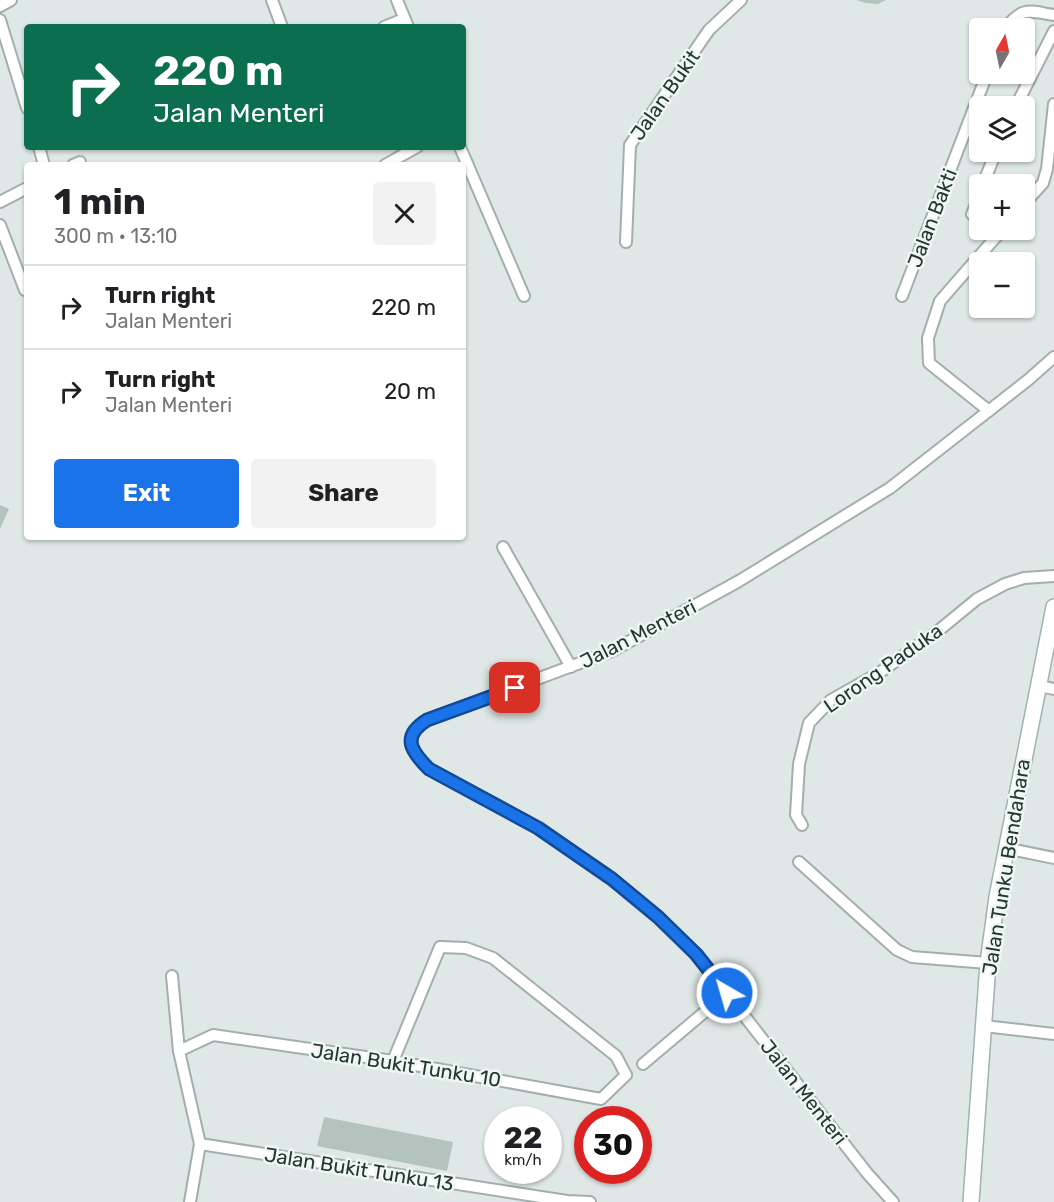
<!DOCTYPE html>
<meta charset="utf-8">
<style>
:root{--surface:#fff;--page:#f2f2f2;--text:#202124;--muted:#757577;--line:#e0e0e0;--accent:#1a73e8}
body{margin:0;font-family:Rubik,sans-serif;background:var(--page);color:var(--text);height:100vh;display:flex;flex-direction:column;font-size:22px;white-space:nowrap}
*{box-sizing:border-box;margin:0}
p{font-size:20px;color:var(--muted)}
.icon{flex:none;width:33px;height:33px;fill:none;stroke:currentColor;stroke-width:2;stroke-linecap:round;stroke-linejoin:round}
.map{position:relative;flex:1;overflow:hidden}
.side{position:absolute;left:24px;top:162px;width:442px;height:378px;display:flex;flex-direction:column;background:var(--surface);border-radius:6px;box-shadow:0 2px 4px #0004}
.side>*{flex:none}
.guide{position:absolute;left:24px;top:24px;width:442px;height:126px;border-radius:6px;box-shadow:0 2px 4px #0004;background:#0b6e4f;color:#fff;overflow:hidden}
.needle{width:39px;rotate:9deg}
.buttons{position:absolute;left:969px;top:18px;display:grid;gap:12px}
.buttons a{display:grid;place-items:center;width:66px;height:66px;border-radius:6px;background:var(--surface);box-shadow:0 2px 4px #0004;font-size:30px}
.speed{position:absolute;left:484px;top:1106px;display:flex;gap:12px;font-size:30px;font-weight:700;text-align:center}
.speed>*{display:grid;place-content:center;width:78px;height:78px;border-radius:50%;background:var(--surface);box-shadow:0 2px 4px #0004;line-height:1}
.speed small{font-size:15px;font-weight:400}
.speed .limit{border:9px solid #d22;background:#fff;color:#111}
.pin{position:absolute;display:grid;place-items:center;width:51px;height:51px;color:#fff;margin:-26px;border-radius:12px;box-shadow:0 3px 9px #0006}
.me{position:absolute;width:66px;margin:-33px;rotate:322deg;stroke-linejoin:round;filter:drop-shadow(0 0 4px #0008)}
.turn{display:flex;align-items:center;gap:21px;height:126px;padding:0 30px;font-size:27px}
.turn .icon{width:78px;height:78px;stroke-width:2.5}
.turn b{display:block;font-size:42px;line-height:51px}
.round{display:grid;place-items:center;flex:none;width:63px;height:63px;border-radius:6px;background:var(--page)}
.overview{display:flex;align-items:center;justify-content:space-between;height:102px;padding:0 30px}
h1{font-size:36px;font-weight:700;line-height:45px}
.button{display:flex;gap:12px;margin-top:auto;padding:12px 30px}
.button a{flex:1;height:69px;border-radius:6px;background:var(--accent);color:#fff;font-size:24px;font-weight:700;line-height:69px;text-align:center}
.button a+a{background:var(--page);color:var(--text)}
ul{padding:0;list-style:none}
li{display:flex;align-items:center;gap:18px;height:84px;padding:0 30px;border-top:2px solid var(--line)}
li div{flex:1}
li b{display:block;font-size:22px}
li em{font-style:normal}
.map>svg:first-child{display:block}
.building{fill:#b5c3bf}
.lines{fill:none;stroke-linecap:round;stroke-linejoin:round}
.street-casing{stroke:#a3afad;stroke-width:14}
.secondary-casing{stroke:#9fb3af;stroke-width:18}
.street{stroke:#fff;stroke-width:10}
.secondary{stroke:#fff;stroke-width:15}
.route-casing{stroke:#114b97;stroke-width:15}
.route{stroke:#1a73e8;stroke-width:10}
.labels{text-anchor:middle;dominant-baseline:central;stroke-width:5;stroke-linejoin:round;paint-order:stroke}
.street-label{font-size:20px;fill:#223734;stroke:#eff6f3}
</style>
<div class="map">
<svg width="1054" height="1202" viewBox="0 0 1054 1202">
<rect width="100%" height="100%" fill="#dfe8e6"/>
<g class="building">
<path d="M856 0H886L878 4 866 3Z"/>
<path d="M0 505 9 509 0 529Z"/>
<path d="M324 1117 453 1142 447 1171 317 1146Z"/>
</g>
<g class="lines">
<g class="street-casing">
<g id="street">
<path d="M272 0 282 27"/>
<path d="M397 0 408 27"/>
<path d="M0 6 11 0"/>
<path d="M0 20 27 108"/>
<path d="M384 27 404 19"/>
<path d="M1005 28C1024 6 1028 11 1054 15"/>
<path d="M1016 106 1054 31"/>
<path d="M39 147 44 165"/>
<path d="M460 147 524 296"/>
<path d="M73 165 80 162"/>
<path d="M385 165 417 147"/>
<path d="M983 184 996 152"/>
<path d="M980 194 972 214 980 222"/>
<path d="M0 202 27 188"/>
<path d="M1024 204 1043 183 1047 169 1054 104"/>
<path d="M0 225 25 290 27 291"/>
<path d="M626 242 630 145 709 30 741 0"/>
<path d="M902 296 987 74"/>
<path d="M989 411 929 363 928 338 940 301 1002 230"/>
<path d="M503 547 571 667"/>
<path d="M1039 686 1054 689"/>
<path d="M802 825 796 815 799 764 809 723 831 700 879 673 938 631 977 599 1005 584 1024 578 1054 576"/>
<path d="M1005 848 1054 858"/>
<path d="M799 862 897 950 912 957 988 963"/>
<path d="M172 976 179 1051 200 1144 190 1202"/>
<path d="M984 1026 1054 1034"/>
<path d="M179 1051 213 1035 393 1061 601 1099 626 1075 616 1056 493 958 466 948 440 947 393 1061"/>
<path d="M643 1064 727 993"/>
<path d="M200 1144 567 1201 590 1202"/>
<path d="M893 1202 867 1173 696 954 658 917 612 879 538 828 429 769C412 752 400 737 427 720L612 651 739 581 890 488 1028 380 1054 357"/>
</g>
</g>
<g class="secondary-casing">
<path id="secondary" d="M971 1202 988 963 997 897 1054 607"/>
</g>
<use href="#street" class="street"/>
<use href="#secondary" class="secondary"/>
</g>
<g class="lines">
<g class="route-casing">
<path id="route" d="M515 688 427 720C400 737 412 752 429 769L538 828 612 879 658 917 696 954 727 993"/>
</g>
<use href="#route" class="route"/>
</g>
<g class="labels">
<g class="street-label">
<text transform="translate(665 95) rotate(-55)">Jalan Bukit</text>
<text transform="translate(932 218) rotate(-69)">Jalan Bakti</text>
<text transform="translate(638 634) rotate(-27)">Jalan Menteri</text>
<text transform="translate(883 668) rotate(-35)">Lorong Paduka</text>
<text transform="translate(1006 867) rotate(-81)">Jalan Tunku Bendahara</text>
<text transform="translate(406 1065) rotate(9)">Jalan Bukit Tunku 10</text>
<text transform="translate(804 1092) rotate(52)">Jalan Menteri</text>
<text transform="translate(359 1169) rotate(9)">Jalan Bukit Tunku 13</text>
</g>
</g>
</svg>
<div class="buttons">
<a><svg class="needle" viewBox="-14 -14 28 28"><path d="M0-13l5 13h-10z" fill="#e53935"/><path d="M0 13l5-13h-10z" fill="#757577"/></svg></a>
<a><svg class="icon" aria-label="layers" viewBox="0 0 24 24"><path d="M12 4l9 5-9 5-9-5zM3 14l9 5 9-5"/></svg></a>
<a>+</a>
<a>−</a>
</div>
<div class="speed"><div>22<small>km/h</small></div><div class="limit">30</div></div>
<div class="pin" style="left:515px;top:688px;background:#d93025"><svg class="icon" aria-label="arrive" viewBox="0 0 24 24"><path d="M6 21V4h12l-3 4 3 4H6"/></svg></div>
<svg class="me" style="left:727px;top:993px" viewBox="-20 -20 40 40"><circle r="17" fill="#1a73e8" stroke="#fff" stroke-width="3"/><path d="M0-11L8 9 0 5-8 9z" fill="#fff"/></svg>
<div class="guide">
<div class="turn"><svg class="icon" aria-label="right" viewBox="0 0 24 24"><path d="M7 20v-9h11M14 6l5 5-5 5"/></svg><div><b>220 m</b>Jalan Menteri</div></div>
</div>
<section class="side">
<div class="overview"><div><h1>1 min</h1><p>300 m · 13:10</p></div><a class="round"><svg class="icon" aria-label="close" viewBox="0 0 24 24"><path d="M6 6l12 12M18 6L6 18"/></svg></a></div>
<ul>
<li><svg class="icon" aria-label="right" viewBox="0 0 24 24"><path d="M7 20v-9h11M14 6l5 5-5 5"/></svg><div><b>Turn right</b><p>Jalan Menteri</p></div><em>220 m</em></li>
<li><svg class="icon" aria-label="right" viewBox="0 0 24 24"><path d="M7 20v-9h11M14 6l5 5-5 5"/></svg><div><b>Turn right</b><p>Jalan Menteri</p></div><em>20 m</em></li>
</ul>
<div class="button"><a>Exit</a><a>Share</a></div>
</section>
</div>
